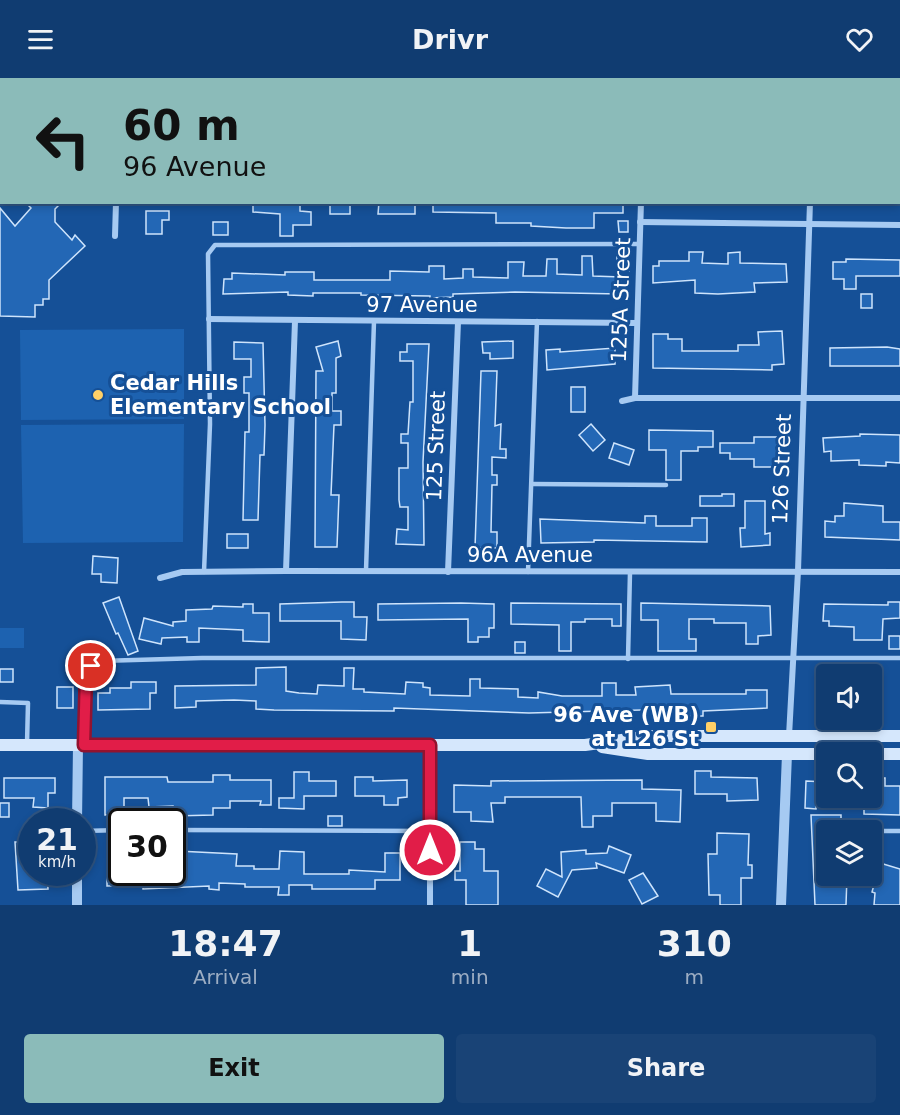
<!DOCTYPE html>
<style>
:root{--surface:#103c71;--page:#194376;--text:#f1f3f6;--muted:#9cadc3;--line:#305684;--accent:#8bbbb9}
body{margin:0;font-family:"DejaVu Sans",sans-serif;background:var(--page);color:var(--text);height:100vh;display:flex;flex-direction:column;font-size:22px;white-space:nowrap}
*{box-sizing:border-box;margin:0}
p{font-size:20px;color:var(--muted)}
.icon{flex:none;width:33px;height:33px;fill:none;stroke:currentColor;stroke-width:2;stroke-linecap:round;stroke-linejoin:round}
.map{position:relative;height:827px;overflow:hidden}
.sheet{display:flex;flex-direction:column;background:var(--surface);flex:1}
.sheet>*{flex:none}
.banner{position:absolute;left:0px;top:0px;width:900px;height:126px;box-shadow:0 3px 9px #0003,0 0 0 2px var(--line);background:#8bbbb9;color:#111;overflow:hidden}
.fabs{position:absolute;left:816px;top:586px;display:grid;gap:12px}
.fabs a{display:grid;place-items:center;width:66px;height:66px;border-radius:6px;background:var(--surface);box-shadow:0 3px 9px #0003,0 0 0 2px var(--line);font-size:30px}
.speed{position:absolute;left:18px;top:730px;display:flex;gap:12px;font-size:30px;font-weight:700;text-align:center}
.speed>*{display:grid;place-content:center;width:78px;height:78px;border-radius:50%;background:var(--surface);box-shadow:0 3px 9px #0003,0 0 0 2px var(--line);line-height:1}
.speed small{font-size:15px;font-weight:400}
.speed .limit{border:3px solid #111;border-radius:9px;background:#fff;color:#111}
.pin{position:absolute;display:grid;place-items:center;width:51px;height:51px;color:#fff;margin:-26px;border:3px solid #fff;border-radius:50%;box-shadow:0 2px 6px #0007}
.me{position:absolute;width:66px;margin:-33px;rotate:0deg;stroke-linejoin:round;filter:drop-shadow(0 0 4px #0008)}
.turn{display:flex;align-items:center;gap:21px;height:126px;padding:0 24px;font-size:27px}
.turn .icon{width:78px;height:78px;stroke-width:2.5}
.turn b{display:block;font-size:42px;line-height:51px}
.eta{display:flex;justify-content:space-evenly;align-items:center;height:102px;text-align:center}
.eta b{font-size:36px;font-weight:800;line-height:42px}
.cta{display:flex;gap:12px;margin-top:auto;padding:12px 24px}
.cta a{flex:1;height:69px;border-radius:6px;background:var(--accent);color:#111;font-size:24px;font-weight:800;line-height:69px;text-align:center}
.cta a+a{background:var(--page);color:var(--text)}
header{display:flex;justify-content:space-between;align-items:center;height:78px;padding:0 24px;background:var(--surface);font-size:27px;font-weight:800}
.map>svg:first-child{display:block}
.green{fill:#1d62b0}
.building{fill:#2367b5;stroke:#cee4fc;stroke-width:1.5}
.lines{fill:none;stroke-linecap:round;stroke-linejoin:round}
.service{stroke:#a6caf2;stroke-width:4.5}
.minor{stroke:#a6caf2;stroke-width:6}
.tertiary{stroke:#a6caf2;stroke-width:10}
.secondary{stroke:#d5e7fc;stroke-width:12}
.route-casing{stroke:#92132f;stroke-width:15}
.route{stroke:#e11d48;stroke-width:10}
.poi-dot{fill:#ffd067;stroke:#155097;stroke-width:2}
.labels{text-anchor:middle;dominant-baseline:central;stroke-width:6;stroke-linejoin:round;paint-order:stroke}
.street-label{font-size:21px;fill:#fff;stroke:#155097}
.poi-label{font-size:21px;font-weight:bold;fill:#fff;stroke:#155097;text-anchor:start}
</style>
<header><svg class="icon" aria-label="menu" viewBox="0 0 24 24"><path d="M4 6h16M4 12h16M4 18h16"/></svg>Drivr<svg class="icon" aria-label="heart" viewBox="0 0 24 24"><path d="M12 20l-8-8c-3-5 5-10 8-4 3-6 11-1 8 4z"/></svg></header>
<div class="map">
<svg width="900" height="827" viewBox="0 0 900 827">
<rect width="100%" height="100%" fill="#155097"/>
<g class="green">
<path d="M184 251V341L21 342 20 252Z"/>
<path d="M184 346 183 464 23 465 21 347Z"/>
<rect x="0" y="550" width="24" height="20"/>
</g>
<g class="building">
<path d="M25 124H62L55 131V144L72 162 75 157 85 168 49 202V221H43V227H35V239L0 238V130L15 148 31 130Z"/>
<path d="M253 124H300V133L311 134V147H293V158H280V136L253 134Z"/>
<rect x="330" y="124" width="20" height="12"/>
<path d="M379 124H415V136H378Z"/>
<path d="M433 124H623V135H594V150H566L531 148V145H496V135L433 134Z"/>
<path d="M146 133H169V142H162V156H146Z"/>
<path d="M618 143H628V154H619Z"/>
<rect x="213" y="144" width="15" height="13"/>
<path d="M689 174H703L702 185 728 186V175L740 174V185L786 186 787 204 754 205 755 214 718 216 695 215V202L653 205V188H659V183H689Z"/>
<path d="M582 178H592L593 198 621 199 620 216 515 214 453 216V219L430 220V218L361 217V215H313V218L288 217V214L223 216 224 201H232V195L285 197V194H314V202H390V193L429 194V188H444V201L463 200V191H473V199L508 200V184H524L523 198H546L547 181H557V196L582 197Z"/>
<rect x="617" y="178" width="12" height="15"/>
<path d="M846 181 900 182V198H856V211H844V201H833V184H846Z"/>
<rect x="861" y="216" width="11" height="14"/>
<path d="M782 253 784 286 772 287V292L653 290V256H668V261H682V273H738V267H759L758 254Z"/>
<path d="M338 263 341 278 336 280V315H332V333H341V347H334L331 417H339L337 469H315L316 293H323L316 269Z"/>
<path d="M513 263V280L490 281V275H483L482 264Z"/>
<path d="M234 264 263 265 265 347 264 377H260L258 442H243L245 354H249V315H244V299H251V281H234Z"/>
<path d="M407 266H429L423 384 424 467 396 466 397 451 408 452V429H400L399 422V390H408V365H401V356H408L410 324H413V283H400V274H407Z"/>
<path d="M887 269 900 271V288H830V270Z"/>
<path d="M615 270V286L547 292 546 272 560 271V274Z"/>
<path d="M481 293H497L495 348 501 346 500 371H506V380L492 379V397H497V407H492L491 454H497V470H475Z"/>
<rect x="571" y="309" width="14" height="25"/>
<path d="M591 346 605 362 593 373 579 357Z"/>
<path d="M649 352 713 353V369H698V373H681V402H666V372H649Z"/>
<path d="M860 356 900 357V385L886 384V388L859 387V382L831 383V373L824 374 823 360 860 358Z"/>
<path d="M754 359H777L776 389H754V381H730V375H720V365H754Z"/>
<path d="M614 365 634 372 629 387 609 380Z"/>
<path d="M722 416H734V428H700V418H722Z"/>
<path d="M745 423H765V456L770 455V467L741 469 740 450H745Z"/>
<path d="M844 425 883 428V444H900V462L825 459V443L835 444V438H844Z"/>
<path d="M645 438H656V448H692V440H707V464L594 462V464L541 465 540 441 645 445Z"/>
<rect x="227" y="456" width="21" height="14"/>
<path d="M93 478 118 480 117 505 101 504V496H92Z"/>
<path d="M119 519 138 573 128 577 118 555 116 556 103 525Z"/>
<path d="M342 524H354V539H367L366 562 341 561V543H280V526Z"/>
<path d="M888 524H900V540L883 541 882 562H854V549L829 548V543H823L824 526 888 527Z"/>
<path d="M461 525 494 526V550H489V559H478V564H468V541L378 542V526Z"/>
<path d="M511 525 621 526V548H612V541H585V544H571V573H559V547L511 546Z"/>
<path d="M641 525 770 528 771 557 758 558V566H746V545H714V541H689V561H696V573H658V542H641Z"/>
<path d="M243 526H253V535H269V564L243 563V552L199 550V564H187V559L162 560 161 566 139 561 144 540 173 548V544L186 543V532L212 531 213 528 243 529Z"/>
<rect x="889" y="558" width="11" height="13"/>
<rect x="515" y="564" width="10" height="11"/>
<path d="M286 589V613L299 615 317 616 318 607 344 608V590H354L353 611H364V614L405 616 406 604 423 605V609L430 610V617L470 618V601H480V610L518 611V619L538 620V614L562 618H602V605H616V617H636L635 609 670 607 671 616H746V612H767V630L703 633V638H678V631L529 635 394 630V633L274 632 256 631V623L234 622 196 623V629L175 630V608L256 607V590Z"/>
<rect x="0" y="591" width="13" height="13"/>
<path d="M131 604H156V615H150V631L98 632V615H110V610H131Z"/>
<rect x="57" y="609" width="16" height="21"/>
<rect x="817" y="613" width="9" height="18"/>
<path d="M695 693H711V699L757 700 758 722 727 723V716H695Z"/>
<path d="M294 694H309V703H336V718H304V731L279 730V720H294Z"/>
<path d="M213 697H230V702H271V727H260L261 723H230V730H213V737L173 738V728L149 729 148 720H124V736L105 737V699H167L168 704H213Z"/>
<path d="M355 699H373V703L407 702V719L398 720V727H384V718H355Z"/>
<path d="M4 700H55V715H48V730L33 729 34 720H4Z"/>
<path d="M872 700H885V708H900V737L864 736V720H872Z"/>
<path d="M642 702V711L681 712 680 744 656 743V725H612V738H593V749H582L581 719H505V725H491L493 744 471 743V734H454V707L491 708V703Z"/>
<path d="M806 703 826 704V718H817L816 731 805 730Z"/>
<rect x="0" y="725" width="9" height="14"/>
<path d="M811 737H841V751H826V798H847L846 827H815Z"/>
<rect x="328" y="738" width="14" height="10"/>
<path d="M717 755 749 756 748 787H752V800H741V827H720V817H709L708 776H717Z"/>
<path d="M15 764H32V796L47 795 48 811 18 812Z"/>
<path d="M460 764H475V771H484V793H498V827H466V802H455V793H460Z"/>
<path d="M609 768 631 777 624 795 596 785 597 790 572 792 558 819 537 808 546 791 562 799 561 774 586 772V776L607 775Z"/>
<path d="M177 773 237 776 236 788H254V791H279L280 773 304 774V796H349V792L385 794V775H400V802H375V811H312V807H289V817H278L279 809H245V806L219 805V812L209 811V808L143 811V807L107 808V784L122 783V795L177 796Z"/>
<path d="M880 785 900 791V827H874L875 815 872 814Z"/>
<path d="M643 795 658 818 642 826 629 802Z"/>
</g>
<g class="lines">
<g class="service">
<path d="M898 54H900"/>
<path d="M532 406 666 407"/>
<path d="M366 493 374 243"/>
<path d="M204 494 210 346 208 176 215 167 639 166"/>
<path d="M528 494 537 243"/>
<path d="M628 581 630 494"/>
<path d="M0 624 28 625 27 666"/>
<path d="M84 667 86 597 91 588 100 583 202 580H900"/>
<path d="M172 752 430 753"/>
<path d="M82 753 122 752"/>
<path d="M865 753H900"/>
</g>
<g class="minor">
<path d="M119 2V0"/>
<path d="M271 2V0"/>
<path d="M645 2V0"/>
<path d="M813 2V0"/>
<path d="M640 144 900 147"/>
<path d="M115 158 116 124"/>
<path d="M209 241 635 245"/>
<path d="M635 320 641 124"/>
<path d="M622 323 635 320H900"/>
<path d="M286 493 295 243"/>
<path d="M448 494 458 244"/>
<path d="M160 500 182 494 286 493 900 494"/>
<path d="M789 658 798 493 810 124"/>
<path d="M430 667V827"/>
</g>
<g class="tertiary">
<path d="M77 744 78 667"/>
<path d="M77 795V827"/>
<path d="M781 827 787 676"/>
</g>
<g class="secondary">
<path d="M0 667H585L651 658H900"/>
<path d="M602 669 648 676H826"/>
<path d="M872 676H900"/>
</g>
</g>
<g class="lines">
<g class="route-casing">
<path id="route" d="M91 588 86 597 84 667H430V772"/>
</g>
<use href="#route" class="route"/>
</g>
<g class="poi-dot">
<circle cx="98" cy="317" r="6"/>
<rect x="705" y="643" width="12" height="12" rx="3"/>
</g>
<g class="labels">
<g class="street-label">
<text transform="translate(621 222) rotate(-88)">125A Street</text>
<text x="422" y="227">97 Avenue</text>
<text transform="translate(436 368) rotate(-88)">125 Street</text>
<text transform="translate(782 391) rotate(-88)">126 Street</text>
<text x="530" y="477">96A Avenue</text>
</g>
<g class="poi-label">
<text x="110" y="305">Cedar Hills<tspan x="110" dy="24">Elementary School</tspan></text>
<text x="699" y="637" text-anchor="end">96 Ave (WB)<tspan x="699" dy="24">at 126 St</tspan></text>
</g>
</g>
</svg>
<div class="fabs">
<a><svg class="icon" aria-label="sound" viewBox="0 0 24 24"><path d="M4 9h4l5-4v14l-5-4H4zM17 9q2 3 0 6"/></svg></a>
<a><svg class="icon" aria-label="search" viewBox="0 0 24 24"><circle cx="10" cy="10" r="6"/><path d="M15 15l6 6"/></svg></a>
<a><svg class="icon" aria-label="layers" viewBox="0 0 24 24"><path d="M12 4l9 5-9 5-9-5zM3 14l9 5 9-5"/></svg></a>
</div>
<div class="speed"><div>21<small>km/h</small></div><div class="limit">30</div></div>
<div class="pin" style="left:91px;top:588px;background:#d93025"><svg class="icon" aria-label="arrive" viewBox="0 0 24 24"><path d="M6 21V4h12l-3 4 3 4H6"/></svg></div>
<svg class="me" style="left:430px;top:772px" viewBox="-20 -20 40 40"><circle r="17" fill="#e11d48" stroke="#fff" stroke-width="3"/><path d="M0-11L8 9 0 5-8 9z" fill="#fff"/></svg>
<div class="banner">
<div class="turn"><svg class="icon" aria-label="left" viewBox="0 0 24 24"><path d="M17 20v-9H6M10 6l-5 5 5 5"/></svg><div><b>60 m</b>96 Avenue</div></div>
</div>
</div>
<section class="sheet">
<div class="eta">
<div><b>18:47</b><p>Arrival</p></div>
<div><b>1</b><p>min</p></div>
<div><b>310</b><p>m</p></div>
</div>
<div class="cta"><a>Exit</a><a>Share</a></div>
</section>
